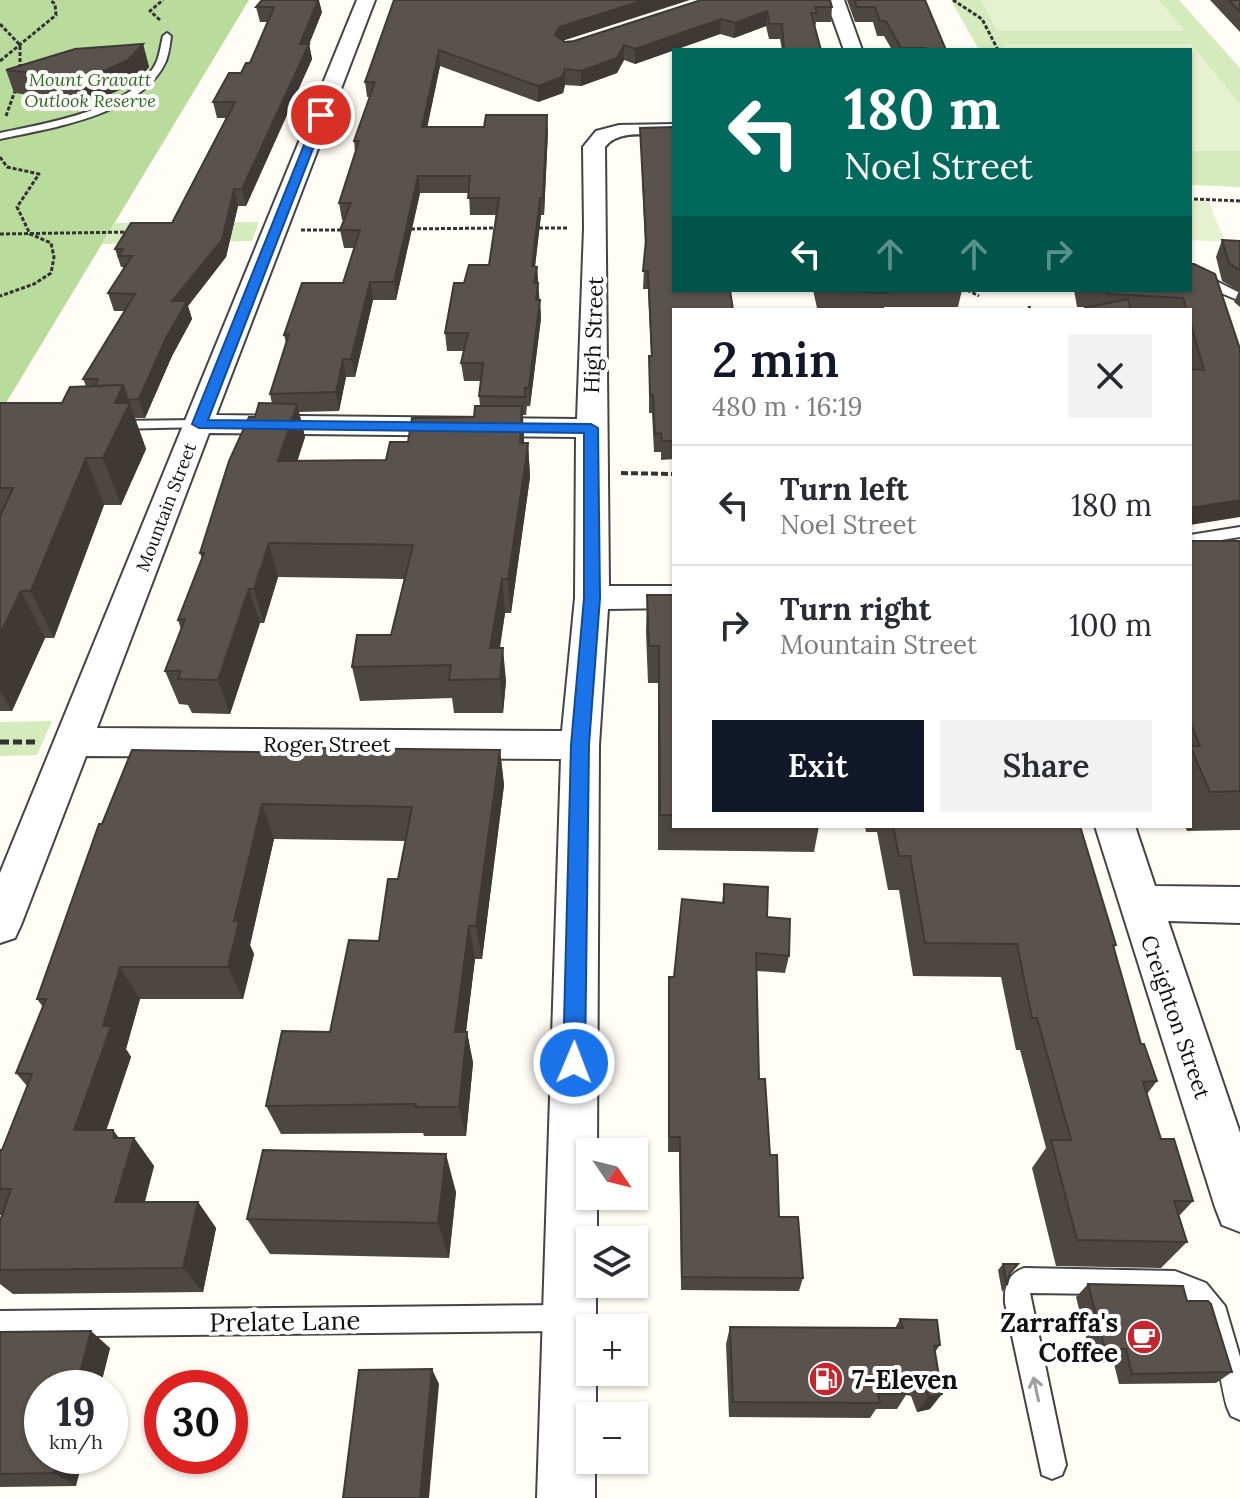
<!DOCTYPE html>
<meta charset="utf-8">
<style>
:root{--surface:#fff;--page:#f2f2f3;--text:#2b2b33;--muted:#7c7c81;--line:#e1e1e2;--accent:#111827}
body{margin:0;font-family:Lora,serif;background:var(--page);color:var(--text);height:100vh;display:flex;flex-direction:column;font-size:30px;white-space:nowrap}
*{box-sizing:border-box;margin:0}
p{font-size:26px;color:var(--muted)}
.icon{flex:none;width:44px;height:44px;fill:none;stroke:currentColor;stroke-width:2;stroke-linecap:round;stroke-linejoin:round}
.map{position:relative;flex:1;overflow:hidden}
.panel{position:absolute;left:672px;top:308px;width:520px;height:520px;display:flex;flex-direction:column;background:var(--surface);border-radius:0px;box-shadow:0 2px 6px #0004}
.panel>*{flex:none}
.top-card{position:absolute;left:672px;top:48px;width:520px;height:244px;border-radius:0px;box-shadow:0 2px 6px #0004;background:#00695c;color:#fff;overflow:hidden}
.needle{width:52px;rotate:125deg}
.tools{position:absolute;left:576px;top:1138px;display:grid;gap:16px}
.tools a{display:grid;place-items:center;width:72px;height:72px;border-radius:0px;background:var(--surface);box-shadow:0 2px 6px #0004;font-size:40px}
.speed{position:absolute;left:24px;top:1370px;display:flex;gap:16px;font-size:40px;font-weight:700;text-align:center}
.speed>*{display:grid;place-content:center;width:104px;height:104px;border-radius:50%;background:var(--surface);box-shadow:0 2px 6px #0004;line-height:1}
.speed small{font-size:20px;font-weight:400}
.speed .limit{border:12px solid #d22;background:#fff;color:#111}
.pin{position:absolute;display:grid;place-items:center;width:68px;height:68px;color:#fff;margin:-34px;border:4px solid #fff;border-radius:50%;box-shadow:0 2px 8px #0007}
.me{position:absolute;width:88px;margin:-44px;rotate:1deg;stroke-linejoin:round;filter:drop-shadow(0 0 6px #0008)}
.turn{display:flex;align-items:center;gap:28px;height:168px;padding:0 40px;font-size:36px}
.turn .icon{width:104px;height:104px;stroke-width:2.5}
.turn b{display:block;font-size:56px;line-height:68px}
.lanes{display:flex;align-items:center;height:76px;padding:0 40px;background:#0003;justify-content:center;gap:40px;direction:ltr}
.lanes .off{opacity:.35}
.round{display:grid;place-items:center;flex:none;width:84px;height:84px;border-radius:0px;background:var(--page)}
.headline{display:flex;align-items:center;justify-content:space-between;height:136px;padding:0 40px}
h1{font-size:48px;font-weight:600;line-height:60px;color:var(--accent)}
.primary-button{display:flex;gap:16px;margin-top:auto;padding:16px 40px}
.primary-button a{flex:1;height:92px;border-radius:0px;background:var(--accent);color:#fff;font-size:32px;font-weight:600;line-height:92px;text-align:center}
.primary-button a+a{background:var(--page);color:var(--text)}
ul{padding:0;list-style:none}
li{display:flex;align-items:center;gap:24px;height:120px;padding:0 40px;border-top:2px solid var(--line)}
li div{flex:1}
li b{display:block;font-size:30px}
li em{font-style:normal}
.map>svg:first-child{display:block}
.green{fill:#d5ebbd}
.forest{fill:#b9dc9c}
.pitch{fill:#e6f2cf}
.lines{fill:none;stroke-linecap:round;stroke-linejoin:round}
.lane-casing{stroke:#444;stroke-width:4}
.street-casing{stroke:#444;stroke-width:4}
.path-far2{stroke:#333;stroke-width:3;stroke-dasharray:4 2;stroke-linecap:butt}
.path-far1{stroke:#333;stroke-width:4;stroke-dasharray:7 3;stroke-linecap:butt}
.path{stroke:#333;stroke-width:5;stroke-dasharray:9 4;stroke-linecap:butt}
.lane{fill:#fff;fill-rule:evenodd}
.street{fill:#fff;fill-rule:evenodd}
.wall{fill:#4d4742;fill-rule:evenodd}
.shaded-wall{fill:#3f3936}
.building{fill:#5a524d;stroke:#3f3936;stroke-width:2}
.oneway{stroke:#a0a0a0}
.route{fill:#1a73e8;stroke:#114b97;stroke-width:2}
.labels{text-anchor:middle;dominant-baseline:central;stroke-width:8;stroke-linejoin:round;paint-order:stroke}
.far-park-label{font-size:18px;font-style:italic;fill:#2f6b1f;stroke:#fff}
.far-street-label{font-size:18px;fill:#111;stroke:#fff}
.street-label{font-size:22px;fill:#111;stroke:#fff}
.near-street-label{font-size:26px;fill:#111;stroke:#fff}
.near-poi-label{font-size:26px;font-weight:bold;fill:#111;stroke:#fff;text-anchor:end}
</style>
<div class="map">
<svg width="1240" height="1498" viewBox="0 0 1240 1498">
<rect width="100%" height="100%" fill="#fffdf5"/>
<g class="green">
<path d="M951 0H1179L1240 68V187L1190 185V50H979Z"/>
<path d="M259 222 252 241 102 244 115 223Z"/>
<path d="M52 721 37 755 0 756V722Z"/>
</g>
<path class="forest" d="M0 0H249L0 413Z"/>
<g class="pitch">
<path d="M981 0H1159L1185 31H997Z"/>
<path d="M1004 44H1191L1240 104V151H1190V50H1007Z"/>
<path d="M1190 200 1209 202 1225 242 1190 240Z"/>
</g>
<g class="lines">
<g class="lane-casing">
<g id="lane">
<path d="M167 33 171 36C170 44 169 53 166 61 142 115 51 128 0 139V133C47 123 135 110 157 61 160 53 161 44 163 36Z"/>
<path d="M1190 272 1208 277 1240 293V301L1190 280Z"/>
<path d="M199 420 204 421V427L114 429 107 425 114 421Z"/>
<path d="M1240 527V537L1190 545V535Z"/>
<path d="M1024 1268 1175 1271 1206 1283 1225 1306 1240 1357V1420L1231 1416 1227 1407C1217 1370 1215 1312 1175 1295L1030 1293 1066 1465 1062 1475 1052 1479 1042 1475 1005 1303C1004 1286 1008 1274 1024 1268Z"/>
<path d="M565 1305 574 1309 578 1318 574 1327 565 1331 0 1337V1311Z"/>
</g>
</g>
<g class="street-casing">
<g id="street">
<path d="M357 0H375L216 415 577 419 584 228 583 147 596 131 619 125 674 124V136C653 136 619 128 605 147L609 586H674V608L608 609 599 745 597 1152H590V1196H597V1240H590V1284H596V1328H590V1372H596V1416H590V1460H595V1498H537L561 759 86 756 21 925 15 938 0 943V873ZM209 433 576 437 575 598 562 731 97 728Z"/>
<path d="M826 0H844L862 50H844Z"/>
<path d="M1095 826H1135L1155 886 1240 887V923L1168 921 1240 1133V1232L1222 1225 1215 1207Z"/>
</g>
</g>
<g class="path-far2">
<path d="M953 0 982 19 998 50"/>
<path d="M160 20 150 11 163 0"/>
<path d="M0 24 20 45V70"/>
<path d="M0 61 56 15 55 4 50 0"/>
<path d="M6 116 16 88"/>
<path d="M0 157 7 167 39 174 17 207 30 234 51 243 54 257 51 273 34 284 0 296"/>
<path d="M1194 199 1240 201"/>
<path d="M533 228H567"/>
<path d="M405 229 499 228"/>
<path d="M301 230H347"/>
<path d="M0 234 131 232"/>
<path d="M967 290 979 296"/>
<path d="M1029 306 1030 310"/>
</g>
<path class="path-far1" d="M621 473 674 474"/>
<path class="path" d="M0 742H37"/>
<use href="#lane" class="lane"/>
<use href="#street" class="street"/>
</g>
<g class="wall">
<path d="M262 0 322 12 309 44 312 59 246 206H238L226 257 188 306 192 319 172 356 145 418H135L146 449 121 505H104L54 638H45L12 711H0V403H62L86 386 83 379 124 311H114L108 293 124 269 123 267H121L115 249 172 223 226 118H217L213 102 250 63 268 22H260L256 7Z"/>
<path d="M394 0 565 42 574 41 701 0 832 7 831 22H816L815 28 821 50H782L780 39H769L766 26 734 38 720 34 635 64 624 60 617 73 581 86 565 85 563 93 538 102 440 66 427 127 548 131 544 215H541L535 266 537 267 541 318 530 406H527L526 415H523L524 443H528L530 477 511 613H505L500 648 506 681 503 713H454L452 698 360 701 352 667 391 635 404 579 278 577 264 623H260L230 714 192 713 188 705 179 704 165 671 181 629 178 620 202 559 200 553 255 417 272 404 270 394 286 343 284 335 343 283 354 248H344L340 230 345 220H342L339 203 355 152 354 141 370 97H367L365 82ZM420 193H469L470 215H496L489 265 464 283 445 333 447 351H464L461 363 464 381H481L479 396 480 406 474 417 408 442 386 460 297 461 305 437 299 412 339 411 346 377H355L373 300H396Z"/>
<path d="M847 0H925L946 50H892L884 36H877L873 22H855Z"/>
<path d="M1210 0H1240V32Z"/>
<path d="M143 44 149 67 135 83 106 96 81 101 14 93 6 70Z"/>
<path d="M640 128 674 310V459L661 460V452H654L652 413H649V356H651L648 289H643L645 248Z"/>
<path d="M1222 240 1240 241V307L1234 302 1239 291 1222 281 1216 257Z"/>
<path d="M1215 274 1190 525 1191 369 1190 364V310H1085V308L1090 307H1077L1074 290H1190Z"/>
<path d="M813 290H962L958 307H884V310L817 308Z"/>
<path d="M1190 541H1240V830L1187 831 1185 826H1190Z"/>
<path d="M647 595H674V826H819L814 852 658 850V683H648L646 632Z"/>
<path d="M500 750 504 785 482 959H475L466 1032H467L473 1063 466 1136H424L423 1133 281 1134 266 1106 330 1032 379 941 398 879 405 841 274 839 250 945 254 954 243 999H140L126 1049 131 1057 106 1130 119 1138H134L154 1166 145 1202H198L216 1228 203 1292 13 1294 0 1284V1221L2 1215H0V1150H2L27 1086 16 1073 43 1007 37 999 102 824 314 753Z"/>
<path d="M865 826H1080L1116 945 1114 948 1141 1044 1157 1081 1147 1094 1161 1139 1193 1201 1179 1216 1187 1242 1161 1268 1056 1266 1032 1168 1046 1148 1020 1050H1016L1001 977 913 976 899 890H888L877 832H866Z"/>
<path d="M724 884 767 917 789 956 785 973 757 971 759 1079 779 1217 803 1278 799 1291 681 1290 679 1152H668L669 977H674L722 903Z"/>
<path d="M456 1192 449 1258 270 1254 247 1219Z"/>
<path d="M1003 1264 1010 1274 1007 1285 1002 1292 998 1270Z"/>
<path d="M1088 1284 1187 1301 1232 1372 1216 1383 1119 1384 1113 1360 1092 1361 1076 1297Z"/>
<path d="M900 1319 940 1345 935 1352 930 1409 917 1412 911 1396 906 1395 897 1409H876L870 1418 729 1417 726 1344 730 1327 895 1328Z"/>
<path d="M0 1332 110 1348 100 1388H42L76 1486 0 1487Z"/>
</g>
<g class="shaded-wall">
<path d="M318 0H319L322 12 308 47 309 44 312 59 246 206 242 189Z"/>
<path d="M644 0H690L559 42 555 35 559 27Z"/>
<path d="M767 11 766 26 734 38 735 23Z"/>
<path d="M721 19 720 34 635 64V49Z"/>
<path d="M143 44 149 67 135 83 106 96 81 101 73 77Z"/>
<path d="M624 45V60L617 73 581 86V71Z"/>
<path d="M439 50 440 66 424 143 422 127Z"/>
<path d="M565 69V85L563 93 538 102V86Z"/>
<path d="M547 115 548 131 544 215 543 198Z"/>
<path d="M418 176 420 193 396 300 394 282Z"/>
<path d="M234 189 238 206 226 257 188 306 192 319 172 356 145 418 139 399 172 301Z"/>
<path d="M540 198 541 215 533 284 532 266Z"/>
<path d="M537 267 539 301 536 300 534 283Z"/>
<path d="M370 282 373 300 355 377 351 359Z"/>
<path d="M540 300 541 318 530 406 529 387Z"/>
<path d="M343 359 346 377 339 411 336 392Z"/>
<path d="M123 385 146 449 121 505 103 458 115 403Z"/>
<path d="M297 404 305 437 287 494 278 461Z"/>
<path d="M522 406 524 439 522 477 520 443Z"/>
<path d="M528 443 530 477 511 613 508 579Z"/>
<path d="M86 458 104 505 54 638 31 591Z"/>
<path d="M1240 500V517L1190 525V508Z"/>
<path d="M269 543 278 577 264 623 254 589Z"/>
<path d="M502 579 505 613 494 681 490 648Z"/>
<path d="M249 589 260 623 230 714 218 680Z"/>
<path d="M21 591 45 638 12 711 0 690V634Z"/>
<path d="M503 648 506 681 503 713 500 679Z"/>
<path d="M500 750 504 785 482 959 476 926Z"/>
<path d="M262 804 274 839 250 945 254 954 243 999 228 967 234 921Z"/>
<path d="M469 926 475 959 462 1063 455 1032Z"/>
<path d="M120 967 140 999 126 1049 131 1057 97 1158 74 1130Z"/>
<path d="M467 1032 473 1063 466 1136 459 1107Z"/>
<path d="M113 1130 130 1152 134 1138 154 1166 137 1228 115 1202Z"/>
<path d="M446 1154 456 1192 449 1258 438 1223Z"/>
<path d="M198 1202 216 1228 203 1292 183 1268Z"/>
<path d="M91 1331 110 1348 100 1388H76Z"/>
<path d="M432 1369 439 1384 429 1498H420Z"/>
<path d="M942 1394 930 1409 917 1412 929 1397Z"/>
<path d="M59 1456H84L76 1486 54 1473Z"/>
</g>
<g class="building">
<path d="M262 0H318L300 44H309L242 189H234L222 240 172 301H187L166 338 139 399 128 400 123 385 95 386 98 379H83L135 294 108 293 132 256H119L123 249H115L131 223H172L235 102H213L229 73H241L246 63H250L274 7H256Z"/>
<path d="M394 0H644L559 27 555 35 565 42 574 41 701 0H830L832 7H815L817 13H811L821 50H784L782 24H770L767 11 735 23 721 19 635 49 624 45 617 58 581 71 565 69 562 77 538 86 439 50 422 127H484L486 115H547L543 198H540L532 266 537 267 534 283H538L536 300H540L529 387 525 388V397L479 396 483 363H461L468 333H445L454 283H464L469 265H489L499 198H468L470 176H418L394 282H370L351 359H343L336 392 270 394 289 334 284 335 302 283H343L360 230H340L351 203H339L359 141H354L375 82H365Z"/>
<path d="M854 0H925L946 50H924L925 48H901L886 21H880L875 7H857Z"/>
<path d="M1229 0H1240V12Z"/>
<path d="M143 44 128 60 99 73 73 77 6 70 75 49Z"/>
<path d="M674 127V290H730L733 310H674V441H662L661 433 655 434 653 395H650L649 356H652L648 271H643L646 240 640 128Z"/>
<path d="M1222 240 1240 241V270L1229 263Z"/>
<path d="M1190 264H1194L1215 274 1240 349V500L1190 508V369L1204 370 1190 321V310H1187L1183 298 1108 294V290H1190Z"/>
<path d="M819 290H886L887 293Z"/>
<path d="M1128 299 1131 310H1086L1085 308Z"/>
<path d="M123 385 115 403H130L103 458H86L31 591H21L0 634V516L13 488H0V403H62L70 387Z"/>
<path d="M259 403 297 404 278 461 386 460 390 442H408L412 418 474 417 475 406H522L520 443H528L524 473 508 579H502L490 648H503L500 679 449 680 451 665 352 667 357 635H391L413 545 269 543 254 589H249L218 680 178 679 181 671H165L185 619 178 620 204 553H200L229 461 249 417H255Z"/>
<path d="M1190 541H1240V791L1210 792 1190 746H1200L1190 722Z"/>
<path d="M647 595H674V815H660L659 646H649Z"/>
<path d="M315 748 500 750 476 926H469L455 1032H467L459 1107H415L416 1104 266 1106 282 1031 330 1032 349 940 379 941 388 879H398L412 807 262 804 234 921H239L228 967H120L103 1026 111 1027 74 1130H113L114 1138H134L115 1202H198L183 1268 0 1270V1221L11 1189H0V1150H2L32 1074 16 1073 46 999H37L99 824H102L132 750 314 753Z"/>
<path d="M893 826H1080L1116 945H1113L1141 1044H1144L1157 1081 1143 1082 1161 1139H1174L1193 1201H1174L1187 1242 1077 1240 1051 1140H1071L1037 1018H1032L1017 944 925 943 910 856H899Z"/>
<path d="M724 884 768 887 767 917 790 919 789 956 756 953 759 1079H765L770 1155H777L779 1217H798L803 1278 682 1277 680 1137H669V977H674L682 899 724 903Z"/>
<path d="M263 1150 446 1154 438 1223 247 1219Z"/>
<path d="M1003 1264H1018L1010 1273 1007 1285Z"/>
<path d="M1088 1284 1183 1286 1187 1301H1208L1211 1304 1232 1372 1132 1374 1126 1349H1105Z"/>
<path d="M900 1319 937 1320 940 1345 934 1346 942 1394 929 1397 922 1380H905L907 1394H878L880 1403 733 1402 730 1327 903 1328Z"/>
<path d="M91 1331 76 1388H42V1456H59L54 1473 0 1474V1332Z"/>
<path d="M432 1369 420 1498H343L359 1370Z"/>
</g>
<defs><path id="oneway-shaft" d="M-6 0H5M1.5-3L5.5 0L1.5 3" fill="none" stroke-width="1.6" stroke-linecap="round" stroke-linejoin="round" transform="scale(2)"/></defs>
<use class="oneway" href="#oneway-shaft" transform="translate(1036 1389) rotate(-102)"/>
<path class="route" d="M321 112 326 115 208 420 591 424 598 428 600 598 589 745 585 1063 582 1071 574 1074 566 1071 563 1063 571 745 584 598V433L199 428 192 424 316 115Z"/>
<defs>
<g id="cafe-disc" transform="scale(1.8)"><circle r="9.5" fill="#c4262e" stroke="#fff"/><path d="M-5.5-4.5H6V0H3Q3 3.5 0 3.5H-2.5Q-5.5 3.5-5.5 0ZM3-3.2v2h1.7v-2ZM-6 4.5H4V6H-6Z" fill="#fff"/></g>
<g id="fuel-disc" transform="scale(1.8)"><circle r="9.5" fill="#c4262e" stroke="#fff"/><path d="M-5.5-6h7V0h2V4h1.3V-2.5L3-4.5l.8-.8L6-3V5H2.5V1h-1V6h-7ZM-4.2-4.7v3.2H.2V-4.7Z" fill="#fff"/></g>
</defs>
<g fill-rule="evenodd">
<use href="#cafe-disc" x="1144" y="1337"/>
<use href="#fuel-disc" x="826" y="1379"/>
</g>
<g class="labels">
<g class="far-park-label">
<text x="90" y="79">Mount Gravatt<tspan x="90" dy="21">Outlook Reserve</tspan></text>
</g>
<g class="far-street-label">
<text transform="translate(166 507) rotate(-69)">Mountain Street</text>
</g>
<g class="street-label">
<text transform="translate(593 335) rotate(-88)">High Street</text>
<text x="327" y="744">Roger Street</text>
<text transform="translate(1176 1017) rotate(71)">Creighton Street</text>
</g>
<g class="near-street-label">
<text transform="translate(285 1321) rotate(-1)">Prelate Lane</text>
</g>
<g class="near-poi-label">
<text x="1118" y="1322">Zarraffa's<tspan x="1118" dy="30">Coffee</tspan></text>
<text x="852" y="1379" text-anchor="start">7-Eleven</text>
</g>
</g>
</svg>
<div class="tools">
<a><svg class="needle" viewBox="-14 -14 28 28"><path d="M0-13l5 13h-10z" fill="#e53935"/><path d="M0 13l5-13h-10z" fill="#7c7c81"/></svg></a>
<a><svg class="icon" aria-label="layers" viewBox="0 0 24 24"><path d="M12 4l9 5-9 5-9-5zM3 14l9 5 9-5"/></svg></a>
<a>+</a>
<a>−</a>
</div>
<div class="speed"><div>19<small>km/h</small></div><div class="limit">30</div></div>
<div class="pin" style="left:321px;top:115px;background:#d93025"><svg class="icon" aria-label="arrive" viewBox="0 0 24 24"><path d="M6 21V4h12l-3 4 3 4H6"/></svg></div>
<svg class="me" style="left:574px;top:1063px" viewBox="-20 -20 40 40"><circle r="17" fill="#1a73e8" stroke="#fff" stroke-width="3"/><path d="M0-11L8 9 0 5-8 9z" fill="#fff"/></svg>
<div class="top-card">
<div class="turn"><svg class="icon" aria-label="left" viewBox="0 0 24 24"><path d="M17 20v-9H6M10 6l-5 5 5 5"/></svg><div><b>180 m</b>Noel Street</div></div>
<div class="lanes"><svg class="icon" aria-label="left" viewBox="0 0 24 24"><path d="M17 20v-9H6M10 6l-5 5 5 5"/></svg><svg class="icon off" aria-label="ahead" viewBox="0 0 24 24"><path d="M12 20V5M6 11l6-6 6 6"/></svg><svg class="icon off" aria-label="ahead" viewBox="0 0 24 24"><path d="M12 20V5M6 11l6-6 6 6"/></svg><svg class="icon off" aria-label="right" viewBox="0 0 24 24"><path d="M7 20v-9h11M14 6l5 5-5 5"/></svg></div>
</div>
<section class="panel">
<div class="headline"><div><h1>2 min</h1><p>480 m · 16:19</p></div><a class="round"><svg class="icon" aria-label="close" viewBox="0 0 24 24"><path d="M6 6l12 12M18 6L6 18"/></svg></a></div>
<ul>
<li><svg class="icon" aria-label="left" viewBox="0 0 24 24"><path d="M17 20v-9H6M10 6l-5 5 5 5"/></svg><div><b>Turn left</b><p>Noel Street</p></div><em>180 m</em></li>
<li><svg class="icon" aria-label="right" viewBox="0 0 24 24"><path d="M7 20v-9h11M14 6l5 5-5 5"/></svg><div><b>Turn right</b><p>Mountain Street</p></div><em>100 m</em></li>
</ul>
<div class="primary-button"><a>Exit</a><a>Share</a></div>
</section>
</div>
